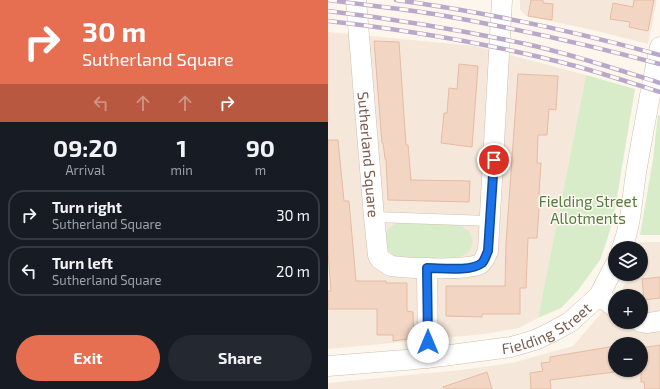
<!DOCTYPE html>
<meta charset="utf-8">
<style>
:root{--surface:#171b24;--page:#242831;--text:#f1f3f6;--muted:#9ea1a6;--line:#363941;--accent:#e76f51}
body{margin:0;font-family:"Exo 2",sans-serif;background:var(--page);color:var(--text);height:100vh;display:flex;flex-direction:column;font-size:15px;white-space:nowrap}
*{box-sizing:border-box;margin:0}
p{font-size:13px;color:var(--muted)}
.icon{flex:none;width:22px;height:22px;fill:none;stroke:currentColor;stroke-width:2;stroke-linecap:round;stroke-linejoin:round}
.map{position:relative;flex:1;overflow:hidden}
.sheet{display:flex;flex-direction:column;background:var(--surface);width:328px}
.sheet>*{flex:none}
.guide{background:#e76f51;color:#fff;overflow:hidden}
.fabs{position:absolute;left:280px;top:241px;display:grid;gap:8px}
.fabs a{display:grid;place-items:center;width:40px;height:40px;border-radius:50%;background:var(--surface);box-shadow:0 1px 3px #0004;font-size:20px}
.pin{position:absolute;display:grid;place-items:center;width:34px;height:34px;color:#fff;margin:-17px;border:2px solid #fff;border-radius:50%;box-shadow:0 1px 4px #0007}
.me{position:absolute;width:44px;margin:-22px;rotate:0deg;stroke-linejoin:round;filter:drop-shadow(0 0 3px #0008)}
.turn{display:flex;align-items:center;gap:14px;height:84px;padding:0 16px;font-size:18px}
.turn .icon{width:52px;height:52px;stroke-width:2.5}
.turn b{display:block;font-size:28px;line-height:34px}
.lanes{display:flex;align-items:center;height:38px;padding:0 16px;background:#0003;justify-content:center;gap:20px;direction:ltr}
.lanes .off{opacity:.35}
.eta{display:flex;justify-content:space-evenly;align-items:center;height:68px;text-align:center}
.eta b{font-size:24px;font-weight:700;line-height:28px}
.action{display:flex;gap:8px;margin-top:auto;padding:8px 16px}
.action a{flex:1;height:46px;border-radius:24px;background:var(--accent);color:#fff;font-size:16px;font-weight:700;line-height:46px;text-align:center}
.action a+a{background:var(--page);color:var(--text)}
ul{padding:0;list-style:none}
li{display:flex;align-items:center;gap:12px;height:50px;margin:0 8px 6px;padding:0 8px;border:2px solid var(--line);border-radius:16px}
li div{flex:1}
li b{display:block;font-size:15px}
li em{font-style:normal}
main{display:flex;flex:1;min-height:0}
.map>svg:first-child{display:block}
.residential{fill:#f5e8da;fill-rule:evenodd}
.green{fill:#d8ecc9}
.building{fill:#f3d5c3;stroke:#e6bba3}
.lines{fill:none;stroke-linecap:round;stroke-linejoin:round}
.lane-casing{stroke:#d1beb0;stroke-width:11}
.street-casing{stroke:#d1beb0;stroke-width:21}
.lane{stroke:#fff;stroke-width:10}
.street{stroke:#fff;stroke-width:20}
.rail-casing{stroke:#b9a8c9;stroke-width:4.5}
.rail{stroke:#fffaf3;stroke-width:3;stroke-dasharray:9;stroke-linecap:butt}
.route-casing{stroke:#114b97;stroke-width:10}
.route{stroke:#1a73e8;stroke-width:7}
.labels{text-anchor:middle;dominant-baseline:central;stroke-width:3;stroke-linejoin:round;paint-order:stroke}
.street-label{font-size:15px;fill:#7a5c4d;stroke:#fffaf3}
.park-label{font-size:15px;fill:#537a41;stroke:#fffaf3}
</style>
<main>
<section class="sheet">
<div class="guide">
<div class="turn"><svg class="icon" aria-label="right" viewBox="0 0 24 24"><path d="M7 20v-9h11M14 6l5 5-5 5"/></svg><div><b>30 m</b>Sutherland Square</div></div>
<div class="lanes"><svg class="icon off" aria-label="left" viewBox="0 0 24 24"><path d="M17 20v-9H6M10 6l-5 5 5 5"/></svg><svg class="icon off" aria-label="ahead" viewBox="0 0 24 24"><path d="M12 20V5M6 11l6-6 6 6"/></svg><svg class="icon off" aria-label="ahead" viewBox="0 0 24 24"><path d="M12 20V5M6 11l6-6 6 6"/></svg><svg class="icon" aria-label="right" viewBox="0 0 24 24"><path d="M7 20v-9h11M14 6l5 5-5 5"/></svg></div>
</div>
<div class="eta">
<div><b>09:20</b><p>Arrival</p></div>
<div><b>1</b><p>min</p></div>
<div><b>90</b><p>m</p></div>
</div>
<ul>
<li><svg class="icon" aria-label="right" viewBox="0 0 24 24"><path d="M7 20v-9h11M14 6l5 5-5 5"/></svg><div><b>Turn right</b><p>Sutherland Square</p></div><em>30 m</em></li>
<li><svg class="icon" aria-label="left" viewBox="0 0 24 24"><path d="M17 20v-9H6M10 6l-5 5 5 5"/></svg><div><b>Turn left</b><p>Sutherland Square</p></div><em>20 m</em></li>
</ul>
<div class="action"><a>Exit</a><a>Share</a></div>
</section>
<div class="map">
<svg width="332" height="389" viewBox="0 0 332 389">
<rect width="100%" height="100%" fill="#fdf6ec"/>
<g class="residential">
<path d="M192 0H329L320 44 261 29 198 16 192 9Z"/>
<path d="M0 32 147 46 258 75 210 318 191 328 157 334 0 349Z"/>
<path d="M311 242H332V389H0V383L133 370 184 363 245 346 287 297V322H313V296H288L294 289 302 274H313V248H310ZM287 344H313V370H287Z"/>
</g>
<g class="green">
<path d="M258 75 307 89 286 215 280 237 272 260 251 289 233 308 210 318Z"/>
<path d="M330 115 332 116V235H312L325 159Z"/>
<path d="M69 223 129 225C136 227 143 230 144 238 145 244 143 251 138 254 125 262 82 257 66 256L58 248C58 233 55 230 69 223Z"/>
</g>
<g class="building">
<path d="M203 0H215V3L225 4 224 20 200 16Z"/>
<path d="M306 0H326L320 31 301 27 302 22 282 19 285 3 305 7Z"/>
<path d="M46 41 71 42 78 145H80L83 180 142 181 141 202 60 200 58 159H57L55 143H54Z"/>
<path d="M131 64 150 66 144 147 113 143 116 113H119L121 88 129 89Z"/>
<path d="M190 74 230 76 228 110 221 109 219 135H210L209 163H213L211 194H212L209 238H200L198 288H192V314H154V317L118 316V286H177L178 243Z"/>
<path d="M0 140H10L16 201H21L28 281H58V283H79V311L85 312 86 338 65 341V335H49V309H0V291H3L0 252Z"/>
<path d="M332 277V298L316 300 314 279Z"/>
<path d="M332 345V389H317L316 382H313V348Z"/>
<path d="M287 346V372L222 380 223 389H203L202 373 215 371 213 363 222 362V357Z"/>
<path d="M159 372 164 389H116L115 387Z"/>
</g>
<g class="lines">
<g class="lane-casing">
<path id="lane" d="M46 217 162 221"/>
</g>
<g class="street-casing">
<g id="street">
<path id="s1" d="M28 0 46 217 50 255 52 259 63 266C80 268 138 271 152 264 156 261 158 256 160 251L174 0"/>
<path d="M294 248C304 222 304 195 309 167 316 127 323 87 332 47"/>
<path d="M99 268 100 358"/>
<path d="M271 296 287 307"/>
<path d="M313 322 320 323 332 321"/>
<path id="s2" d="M0 366 77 360 115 356 183 347 207 340 222 333 242 322 271 296 287 265"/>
</g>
</g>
<use href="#lane" class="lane"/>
<use href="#street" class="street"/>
<g class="rail-casing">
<g id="rail">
<path d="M0 0C35 5 71 8 106 14 182 27 257 44 332 64"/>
<path d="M68 0C157 12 245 31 332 55"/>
<path d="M0 11C66 19 132 30 198 44 243 54 288 69 332 83"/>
<path d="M0 21C79 30 158 43 236 63 268 71 300 82 332 92"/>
</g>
</g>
<use href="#rail" class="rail"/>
</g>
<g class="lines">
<g class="route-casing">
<path id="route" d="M100 342 99 268C113 268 143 272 154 263 157 260 158 255 160 251L166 160"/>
</g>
<use href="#route" class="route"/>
</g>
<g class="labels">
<g class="street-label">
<text stroke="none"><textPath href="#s1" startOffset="155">Sutherland Square</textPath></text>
<text stroke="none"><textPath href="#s2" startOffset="224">Fielding Street</textPath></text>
</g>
<g class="park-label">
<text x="260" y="201">Fielding Street<tspan x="260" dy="17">Allotments</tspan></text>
</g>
</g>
</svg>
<div class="fabs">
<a><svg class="icon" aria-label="layers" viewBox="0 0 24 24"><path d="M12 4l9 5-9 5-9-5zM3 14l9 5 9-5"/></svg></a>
<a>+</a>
<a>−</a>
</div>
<div class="pin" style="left:166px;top:160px;background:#d93025"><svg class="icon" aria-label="arrive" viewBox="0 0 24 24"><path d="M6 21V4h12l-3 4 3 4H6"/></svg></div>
<svg class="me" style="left:100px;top:342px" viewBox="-20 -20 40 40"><circle r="19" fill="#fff"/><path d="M0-13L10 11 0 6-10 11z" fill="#1a73e8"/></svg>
</div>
</main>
